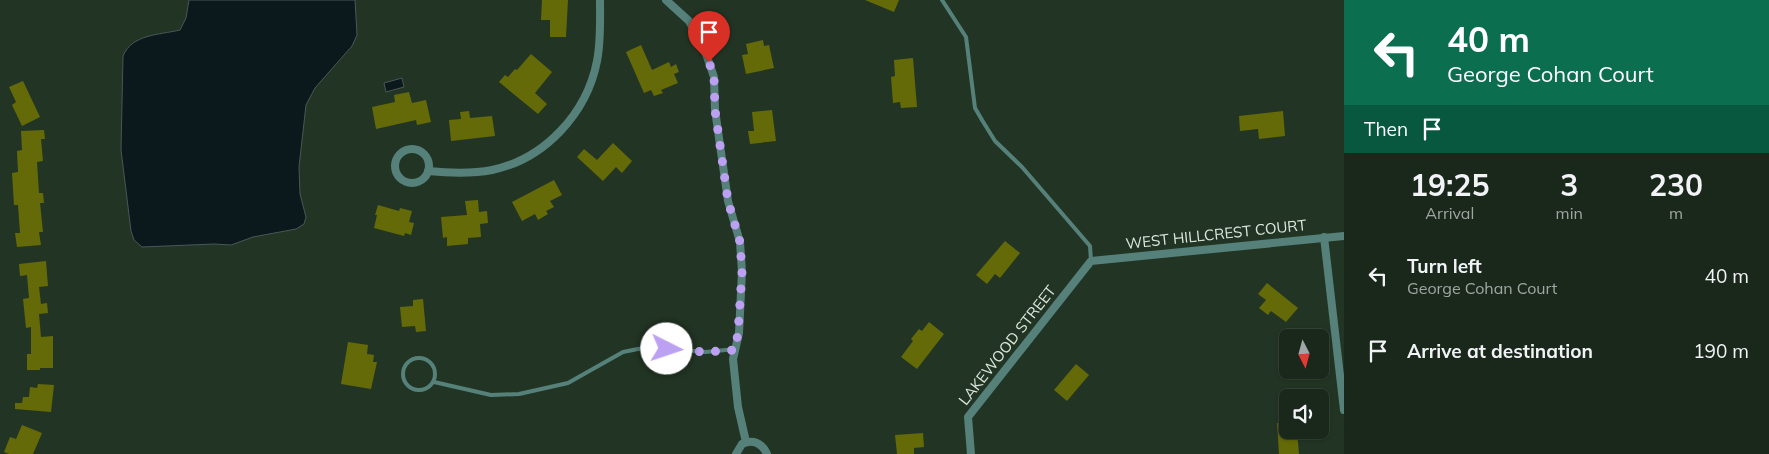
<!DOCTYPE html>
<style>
:root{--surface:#1a281b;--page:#273428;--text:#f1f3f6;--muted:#9fa6a3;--line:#38443a}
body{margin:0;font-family:Mulish,sans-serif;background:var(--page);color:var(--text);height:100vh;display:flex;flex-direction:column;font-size:19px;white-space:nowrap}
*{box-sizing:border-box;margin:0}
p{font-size:16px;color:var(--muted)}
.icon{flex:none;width:28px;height:28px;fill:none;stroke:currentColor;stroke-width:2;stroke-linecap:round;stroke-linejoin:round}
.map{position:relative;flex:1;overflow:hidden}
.panel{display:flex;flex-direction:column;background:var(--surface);width:425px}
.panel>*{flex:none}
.top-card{background:#0b6e4f;color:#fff;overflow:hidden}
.needle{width:32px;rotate:174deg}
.tools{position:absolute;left:1279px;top:329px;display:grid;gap:10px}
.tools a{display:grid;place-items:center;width:50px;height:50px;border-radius:8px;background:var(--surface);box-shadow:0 1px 4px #0004,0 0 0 1px var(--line);font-size:25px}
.pin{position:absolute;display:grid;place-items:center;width:42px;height:42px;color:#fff;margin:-51px -21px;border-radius:50% 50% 50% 0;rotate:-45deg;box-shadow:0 0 5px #0007}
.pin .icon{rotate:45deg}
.me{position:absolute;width:55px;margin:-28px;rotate:94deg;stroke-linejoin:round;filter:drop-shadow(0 0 4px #0008)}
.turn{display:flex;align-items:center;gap:18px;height:105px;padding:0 20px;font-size:22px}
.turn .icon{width:65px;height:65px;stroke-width:2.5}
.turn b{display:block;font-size:35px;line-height:42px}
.then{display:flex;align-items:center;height:48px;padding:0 20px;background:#0003;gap:10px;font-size:19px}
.eta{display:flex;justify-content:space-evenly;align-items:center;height:85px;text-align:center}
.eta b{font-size:30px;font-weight:700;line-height:35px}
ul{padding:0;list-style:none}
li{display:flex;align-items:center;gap:15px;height:75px;padding:0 20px}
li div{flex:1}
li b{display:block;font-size:19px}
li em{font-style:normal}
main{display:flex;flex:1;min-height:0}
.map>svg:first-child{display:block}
.water{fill:#0b191d;stroke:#495756}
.building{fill:#656a08}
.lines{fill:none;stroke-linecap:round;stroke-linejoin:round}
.lane{stroke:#56817a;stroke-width:4}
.street{stroke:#56817a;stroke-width:8}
.route{stroke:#bca0f2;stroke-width:9;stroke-dasharray:0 16.2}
.labels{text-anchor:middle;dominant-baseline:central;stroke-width:5;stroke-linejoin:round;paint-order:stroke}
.street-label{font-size:15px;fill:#dbe7dc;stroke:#223524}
</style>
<main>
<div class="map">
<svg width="1344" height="454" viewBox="0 0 1344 454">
<rect width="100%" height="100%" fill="#223524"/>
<g class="water">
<path d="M189 0H355L357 35 352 46 315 88 306 105 299 167 300 194 306 217 304 224 296 229 253 237 231 245 214 244 142 247 134 240 131 231 121 150 123 56C132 34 159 35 180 30L186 18Z"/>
<path d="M402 78 404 87 386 92 384 83Z"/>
</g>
<g class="building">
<path d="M542 0H568L566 37H550V20H541Z"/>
<path d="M865 0H899L894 12Z"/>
<path d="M763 40 764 46 769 45 774 68 746 74 742 55 748 54 746 44Z"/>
<path d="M641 45 652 70 669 62 671 67 676 64 679 72 674 74 678 83 661 90 663 93 654 96 651 90 644 93 626 52Z"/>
<path d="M531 54 552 72 535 93 547 104 538 114 499 82 505 75 508 77 515 69 517 70Z"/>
<path d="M913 58 917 107 901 108 900 102 893 103 891 77 895 76 894 60Z"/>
<path d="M23 81 40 117 22 126 12 105 16 102 9 87Z"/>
<path d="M409 92 412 103 426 100 431 122 417 125 416 120 376 129 372 107 395 102 394 95Z"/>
<path d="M772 110 776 141 750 144 748 131H754L752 112Z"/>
<path d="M469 111 470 118 492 116 495 136 451 141 449 120 461 119 460 112Z"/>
<path d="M1283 111 1285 136 1259 139 1258 129 1240 131 1239 116Z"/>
<path d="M44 130 45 139H41L43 161 37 162 39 193H43L44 203H40L43 232H39L41 245 17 247 15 233H20L18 205H14L12 173 18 172 17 151 22 150 21 131Z"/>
<path d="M613 143 632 161 622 173 616 167 603 181 577 157 584 149 597 160Z"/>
<path d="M554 180 562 195 550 201 554 207 546 211 548 214 538 220 535 214 522 221 512 202Z"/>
<path d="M478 200 479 212 487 211 488 223 480 224 481 237 468 238V244L447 246V237L443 238 441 217 467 215 465 201Z"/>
<path d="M378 205 399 211 400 208 412 211 409 222 414 223 411 235 405 233 404 236 374 228 377 215H375Z"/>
<path d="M1005 241 1020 253 1000 278 995 274 987 284 976 275Z"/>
<path d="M46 261 48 286 39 287 41 304 47 303 48 313 39 314 41 337 53 336V368H40V370H27V354H31V327L26 328 23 299 29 298 27 275 20 276 19 264Z"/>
<path d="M1267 283 1298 308 1286 322 1271 311 1268 315 1259 308 1266 300 1258 294Z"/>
<path d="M423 299 426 331 416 332 415 326 402 327 400 307 413 306V300Z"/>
<path d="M929 322 944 334 917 369 901 357 913 341 911 339 919 329 922 331Z"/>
<path d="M348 342 368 345 367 354 374 355 373 362H377L371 389 341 384Z"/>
<path d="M1076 364 1089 375 1067 401 1054 390Z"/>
<path d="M38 384 54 385 51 412 15 409V403H22L23 397H29L30 387 37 388Z"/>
<path d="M1288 422V430H1297L1299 454H1279L1277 423Z"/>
<path d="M22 425 42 433 33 454H9L4 452 10 437 16 439Z"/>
<path d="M923 433 924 447 914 448V454H897L895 435Z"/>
</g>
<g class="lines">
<g class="lane">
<path d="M942 0 966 37 975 108 982 120 995 141 1022 167 1090 246 1091 261"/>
<circle cx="419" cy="374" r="16"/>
<path d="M434 382 491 395 519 394 568 383 623 352 648 347 706 352 735 349"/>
</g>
<g class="street">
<path d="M666 0 689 21 704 48 714 77 715 110 728 201 740 242 742 272 739 333 733 359 738 407 746 442"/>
<circle cx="412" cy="166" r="17"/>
<path d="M428 171C449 173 471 174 492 170 545 159 587 113 597 61 601 41 600 20 600 0"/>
<path d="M1324 237 1344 410"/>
<path d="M736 454 742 444C753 439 762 443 767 454"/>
<path d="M971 454 968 417 1091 261 1344 236"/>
</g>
</g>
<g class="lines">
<path class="route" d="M667 349 706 352 735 350 738 333 742 272 740 242 728 201 715 110 714 77 709 62"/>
</g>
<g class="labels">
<g class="street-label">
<text transform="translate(1216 234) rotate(-6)">WEST HILLCREST COURT</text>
<text transform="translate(1007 345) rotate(-52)">LAKEWOOD STREET</text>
</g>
</g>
</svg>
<div class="tools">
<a><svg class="needle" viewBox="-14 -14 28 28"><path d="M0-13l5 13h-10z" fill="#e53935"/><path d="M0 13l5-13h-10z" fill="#9fa6a3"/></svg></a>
<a><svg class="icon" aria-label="sound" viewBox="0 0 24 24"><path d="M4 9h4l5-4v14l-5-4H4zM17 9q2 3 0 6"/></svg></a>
</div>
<div class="pin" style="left:709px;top:62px;background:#d93025"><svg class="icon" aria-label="arrive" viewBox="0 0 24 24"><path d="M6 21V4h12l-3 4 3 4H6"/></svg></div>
<svg class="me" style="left:667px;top:349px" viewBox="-20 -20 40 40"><circle r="19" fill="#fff"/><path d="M0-13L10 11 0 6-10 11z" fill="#bca0f2"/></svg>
</div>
<section class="panel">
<div class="top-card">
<div class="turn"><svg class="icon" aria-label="left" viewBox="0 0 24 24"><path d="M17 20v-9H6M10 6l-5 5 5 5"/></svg><div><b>40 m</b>George Cohan Court</div></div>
<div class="then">Then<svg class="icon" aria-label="arrive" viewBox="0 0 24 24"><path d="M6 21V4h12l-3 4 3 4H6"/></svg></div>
</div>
<div class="eta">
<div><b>19:25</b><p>Arrival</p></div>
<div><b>3</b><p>min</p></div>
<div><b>230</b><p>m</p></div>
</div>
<ul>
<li><svg class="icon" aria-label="left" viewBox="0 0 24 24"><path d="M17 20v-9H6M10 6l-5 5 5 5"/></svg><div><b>Turn left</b><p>George Cohan Court</p></div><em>40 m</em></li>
<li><svg class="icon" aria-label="arrive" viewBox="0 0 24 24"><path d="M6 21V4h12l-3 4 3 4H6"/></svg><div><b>Arrive at destination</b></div><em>190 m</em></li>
</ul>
</section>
</main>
